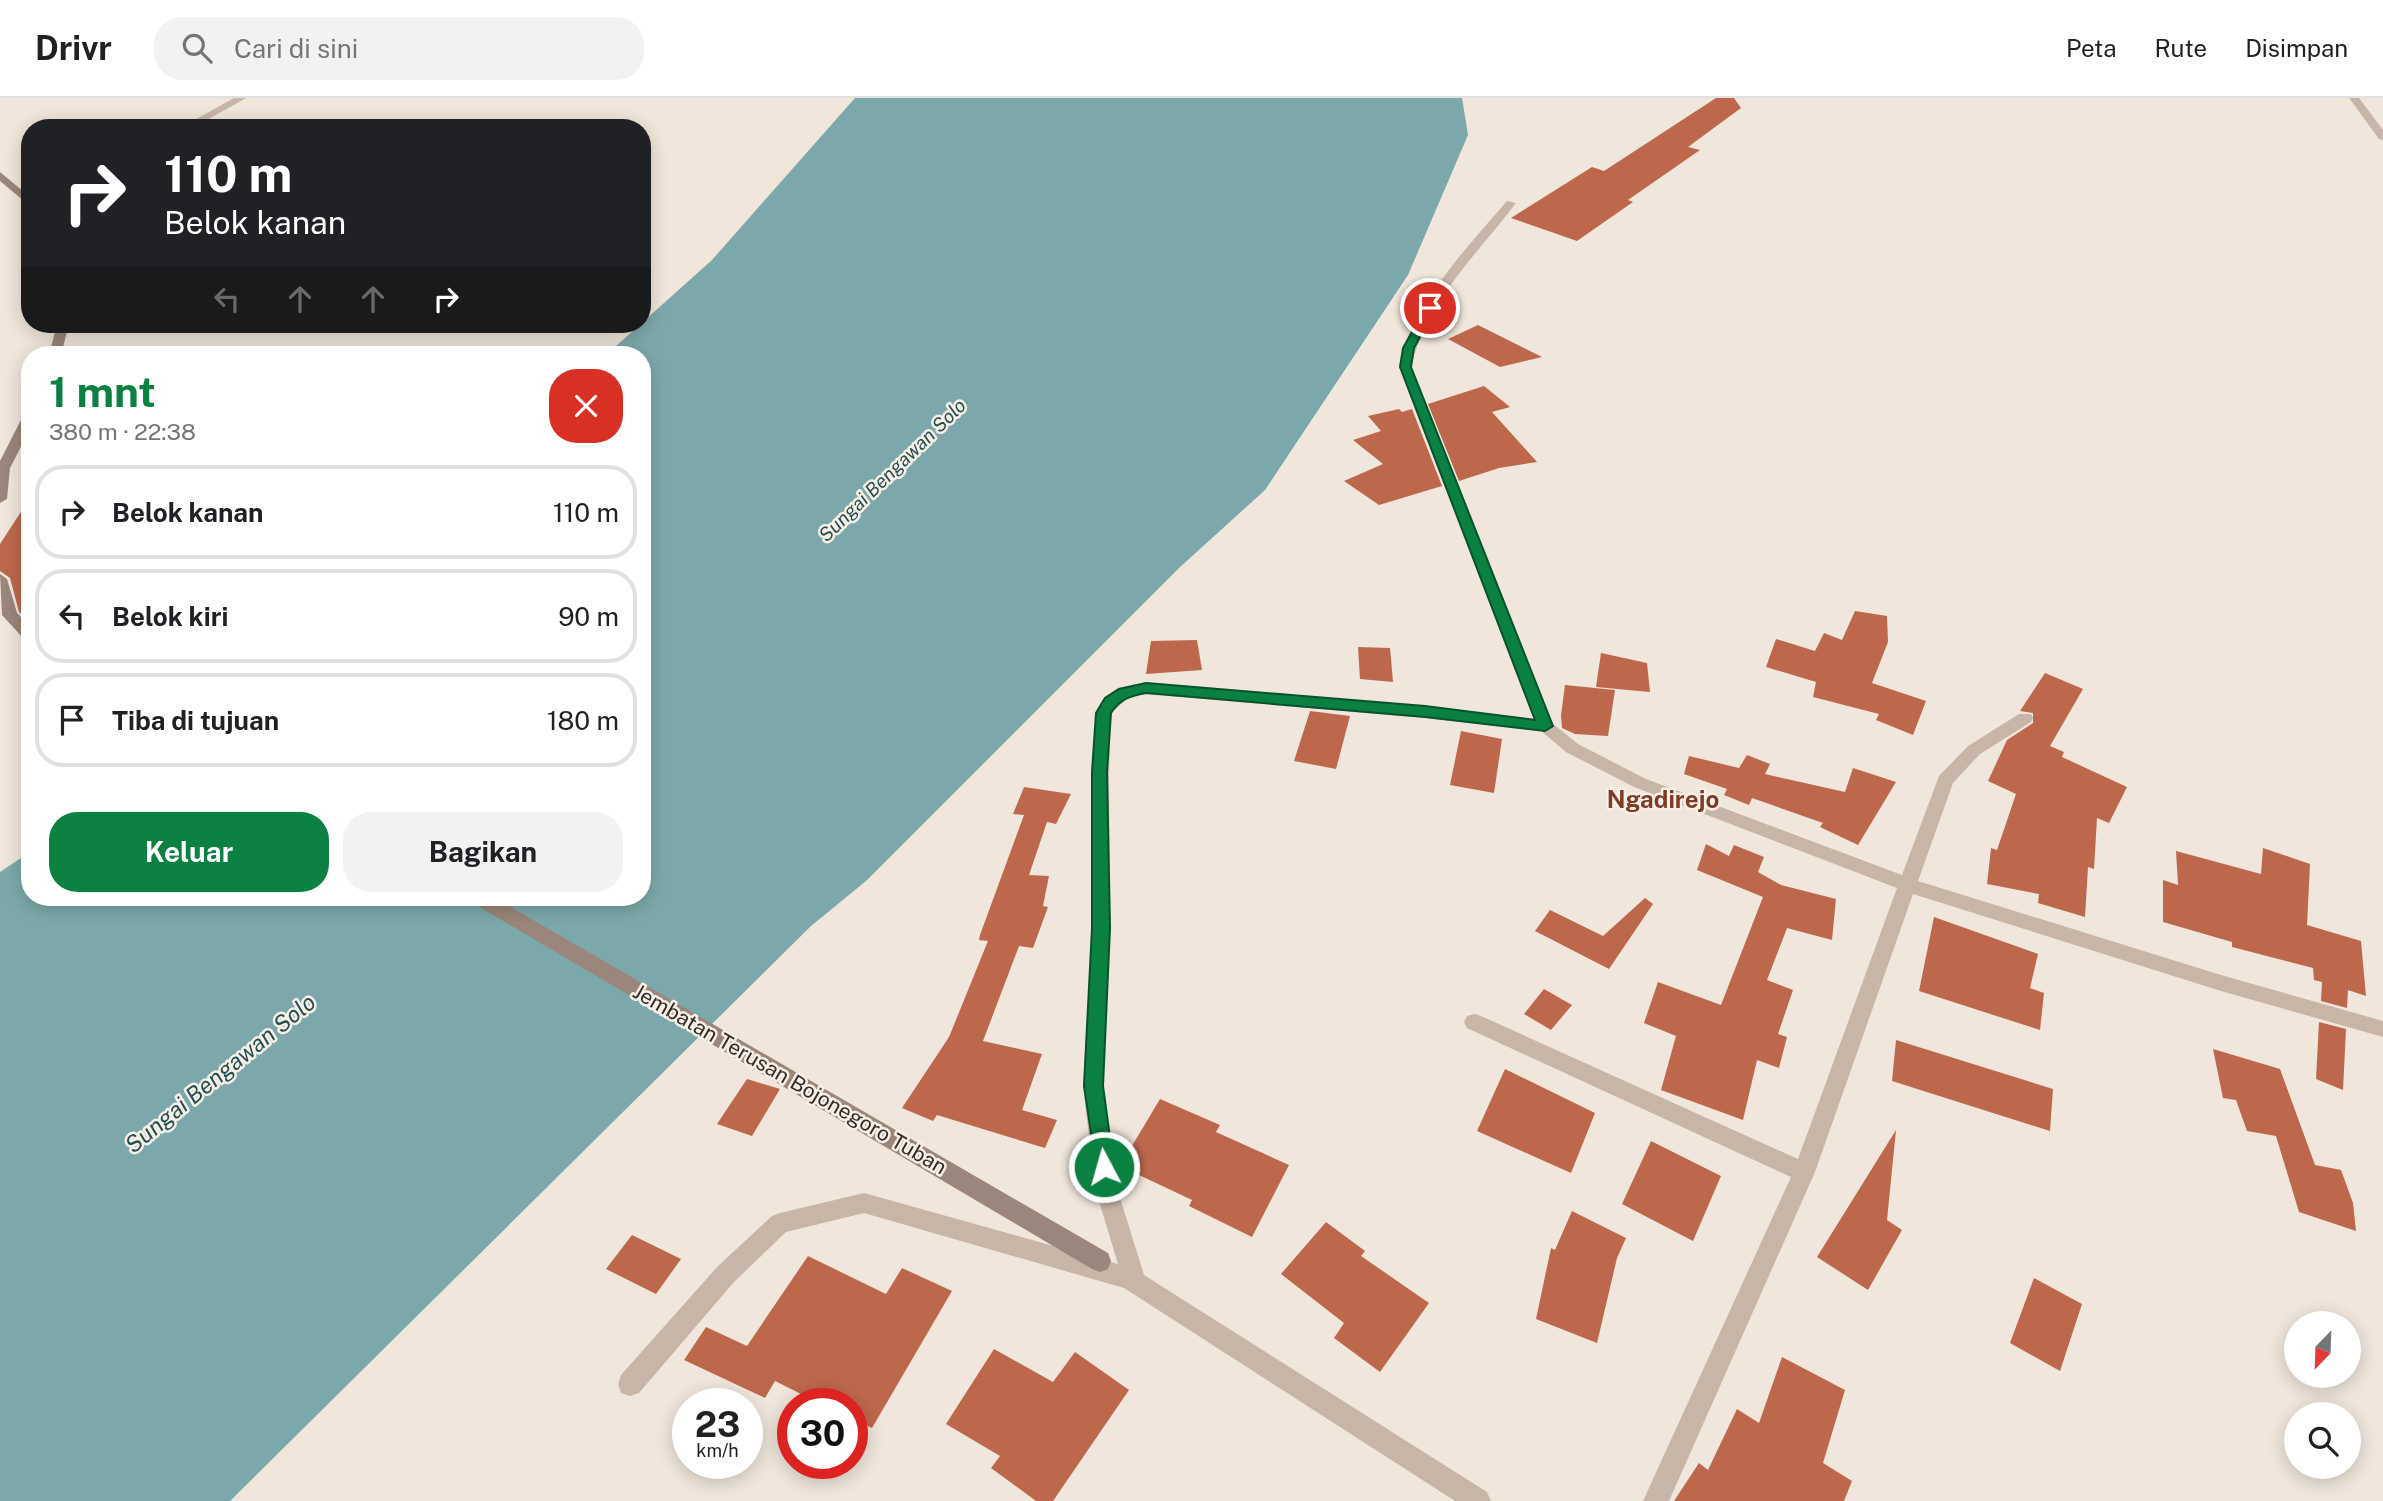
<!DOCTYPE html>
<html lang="id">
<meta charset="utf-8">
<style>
:root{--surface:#fff;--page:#f2f2f2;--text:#202124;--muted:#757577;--line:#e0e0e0;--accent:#0b8043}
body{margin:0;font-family:"Public Sans",sans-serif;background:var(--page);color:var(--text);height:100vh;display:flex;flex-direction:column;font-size:26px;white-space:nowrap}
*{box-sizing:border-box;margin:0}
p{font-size:23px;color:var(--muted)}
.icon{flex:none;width:38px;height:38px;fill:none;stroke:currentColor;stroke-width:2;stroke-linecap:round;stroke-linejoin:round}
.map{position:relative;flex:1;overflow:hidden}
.sheet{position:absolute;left:21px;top:248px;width:630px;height:560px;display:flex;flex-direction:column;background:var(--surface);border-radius:28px;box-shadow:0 4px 18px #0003}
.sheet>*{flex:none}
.top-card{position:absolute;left:21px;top:21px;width:630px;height:214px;border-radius:28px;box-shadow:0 4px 18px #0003;background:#202124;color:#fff;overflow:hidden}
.needle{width:46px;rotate:203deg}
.fabs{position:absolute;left:2284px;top:1213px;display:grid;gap:14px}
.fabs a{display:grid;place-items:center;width:77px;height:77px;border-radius:50%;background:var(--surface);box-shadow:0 4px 18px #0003;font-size:35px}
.speed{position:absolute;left:672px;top:1290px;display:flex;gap:14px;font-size:35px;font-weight:700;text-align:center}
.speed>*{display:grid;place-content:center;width:91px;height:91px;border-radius:50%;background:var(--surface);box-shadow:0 4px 18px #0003;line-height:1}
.speed small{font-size:18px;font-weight:400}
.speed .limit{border:10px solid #d22;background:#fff;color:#111}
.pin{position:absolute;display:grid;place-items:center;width:60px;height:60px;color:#fff;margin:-30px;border:4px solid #fff;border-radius:50%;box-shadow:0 2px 7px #0007}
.me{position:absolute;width:77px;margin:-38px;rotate:354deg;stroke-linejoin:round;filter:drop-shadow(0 0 5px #0008)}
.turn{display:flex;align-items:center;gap:24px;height:147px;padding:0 28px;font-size:32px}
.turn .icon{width:91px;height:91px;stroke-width:2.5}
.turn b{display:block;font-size:49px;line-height:60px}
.lanes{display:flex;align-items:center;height:66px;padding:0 28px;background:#0003;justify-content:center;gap:35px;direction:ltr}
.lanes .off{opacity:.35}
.round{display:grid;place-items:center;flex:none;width:74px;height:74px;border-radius:28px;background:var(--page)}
.overview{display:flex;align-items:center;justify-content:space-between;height:119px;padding:0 28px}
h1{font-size:42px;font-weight:700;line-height:52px;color:var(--accent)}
.button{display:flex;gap:14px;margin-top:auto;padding:14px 28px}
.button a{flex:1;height:80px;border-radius:28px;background:var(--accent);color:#fff;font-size:28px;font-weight:700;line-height:80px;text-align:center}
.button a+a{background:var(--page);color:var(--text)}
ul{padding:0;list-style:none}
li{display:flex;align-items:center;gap:21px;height:94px;margin:0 14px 10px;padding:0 14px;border:4px solid var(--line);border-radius:28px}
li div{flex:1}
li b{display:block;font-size:26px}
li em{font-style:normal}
header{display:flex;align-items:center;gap:42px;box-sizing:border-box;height:98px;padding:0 35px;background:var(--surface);border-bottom:2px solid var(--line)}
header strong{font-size:33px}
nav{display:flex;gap:38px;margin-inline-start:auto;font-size:24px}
.search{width:490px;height:63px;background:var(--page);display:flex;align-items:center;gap:18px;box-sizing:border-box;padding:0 24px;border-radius:28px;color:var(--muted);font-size:26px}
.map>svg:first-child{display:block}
.water{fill:#7da8ab}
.building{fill:#bd684d}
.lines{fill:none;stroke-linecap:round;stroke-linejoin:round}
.street{fill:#c7b6a8;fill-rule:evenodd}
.secondary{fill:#9a867a;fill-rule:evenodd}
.route{fill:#0b8043;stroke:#07532c;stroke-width:2}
.labels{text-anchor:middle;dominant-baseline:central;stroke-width:5;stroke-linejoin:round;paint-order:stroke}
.far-water-label{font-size:19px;font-style:italic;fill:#214f52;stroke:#f8f0e7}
.street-label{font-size:21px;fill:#342c28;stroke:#f8f0e7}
.water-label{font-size:23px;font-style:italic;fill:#214f52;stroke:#f8f0e7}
.quarter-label{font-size:24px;font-weight:bold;fill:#7d3c27;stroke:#f8f0e7}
</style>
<header>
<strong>Drivr</strong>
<div class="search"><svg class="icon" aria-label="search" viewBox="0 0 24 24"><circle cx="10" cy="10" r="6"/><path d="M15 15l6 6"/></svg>Cari di sini</div>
<nav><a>Peta</a><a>Rute</a><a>Disimpan</a></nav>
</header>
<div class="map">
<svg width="2383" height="1403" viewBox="0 0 2383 1403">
<rect width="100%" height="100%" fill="#f0e6db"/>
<path class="water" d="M855 0H1462L1468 37 1408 177 1265 392 1179 470 866 783 811 828 230 1403H0V774L30 754V800H642V257H606L712 162Z"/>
<g class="building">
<path d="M1716 0H1734L1741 10 1688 49 1700 52 1628 102 1633 104 1577 143 1511 120 1592 69 1604 73Z"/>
<path d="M1478 227 1542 259 1500 269 1448 241Z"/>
<path d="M1484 288 1510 309 1492 314 1537 364 1499 370 1459 383 1428 306Z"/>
<path d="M1399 311 1402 314 1412 311 1442 388 1379 407 1344 383 1383 366 1353 342 1381 333 1368 318Z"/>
<path d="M30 400V524L19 514 10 480 0 473V446Z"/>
<path d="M1855 513 1887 518 1888 544 1872 585 1926 603 1913 637 1876 622 1879 616 1813 599 1816 584 1766 569 1776 541 1815 553 1824 535 1842 542Z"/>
<path d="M1197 542 1202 572 1146 576 1151 543Z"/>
<path d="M1358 549 1390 550 1393 584 1360 581Z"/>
<path d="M1601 555 1647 565 1650 594 1596 589Z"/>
<path d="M2045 575 2083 591 2050 648 2064 654 2062 659 2127 689 2109 725 2097 720 2094 771 2088 769 2085 819 2038 805 2039 796 1987 786 1991 750 1997 752 2016 696 1988 683 2007 642 2033 625V615L2020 613Z"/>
<path d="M1565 587 1615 592 1608 638 1575 636 1562 630 1561 617Z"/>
<path d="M1310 613 1350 618 1336 671 1294 663Z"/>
<path d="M1461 633 1502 641 1494 695 1450 687Z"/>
<path d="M1747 657 1770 666 1765 676 1845 694 1853 670 1896 684 1858 747 1820 729 1823 725 1752 700 1749 707 1724 697 1727 691 1684 676 1689 658 1739 670Z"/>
<path d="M1024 689 1071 696 1056 726 1047 724 1029 777 1049 778 1043 808 1048 809 1033 850 1019 848 983 943 1042 956 1022 1012 1057 1022 1045 1050 937 1017 933 1023 902 1010 949 939 988 843 979 842 980 837 1024 717 1013 716Z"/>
<path d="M1706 746 1729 758 1734 747 1764 759 1758 774 1781 787 1836 801 1832 842 1787 830 1767 882 1793 892 1778 936 1787 939 1779 970 1757 962 1743 1022 1661 992 1676 938 1644 925 1658 884 1721 907 1763 799 1697 772Z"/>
<path d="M2263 750 2310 766 2307 827 2361 843 2366 898 2348 892 2347 910 2321 903 2322 884 2314 882 2313 870 2232 849V844L2163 824V782L2178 787 2176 753 2261 776Z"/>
<path d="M1645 800 1653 806 1609 871 1535 833 1550 812 1603 838Z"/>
<path d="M1934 819 2038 856 2030 890 2044 895 2040 932 1919 893Z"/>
<path d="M1544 891 1572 907 1551 932 1524 916Z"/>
<path d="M2319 924 2346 931 2343 992 2316 981Z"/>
<path d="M1896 942 2053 991 2050 1033 1892 983Z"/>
<path d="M2213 951 2280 971 2315 1067 2341 1072 2353 1105 2356 1133 2299 1114 2276 1038 2247 1033 2236 1002 2223 1000Z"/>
<path d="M1505 971 1595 1015 1571 1075 1477 1033Z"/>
<path d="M747 981 780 991 752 1038 717 1026Z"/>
<path d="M1160 1001 1220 1027 1216 1034 1289 1067 1252 1139 1189 1108 1192 1102 1120 1068Z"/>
<path d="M1896 1032 1887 1122 1902 1132 1868 1192 1817 1159Z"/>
<path d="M1651 1043 1721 1078 1693 1143 1622 1106Z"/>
<path d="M1572 1113 1626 1140 1617 1160 1597 1245 1536 1221 1551 1150 1555 1152Z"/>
<path d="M1326 1124 1365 1153 1361 1158 1429 1205 1380 1274 1334 1240 1344 1225 1281 1176Z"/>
<path d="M632 1137 681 1161 656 1196 606 1171Z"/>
<path d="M808 1158 886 1196 902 1170 952 1193 872 1330 852 1321V1306H821L775 1283 765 1300 684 1262 706 1229 747 1248Z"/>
<path d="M2034 1180 2082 1206 2060 1273 2010 1245Z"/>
<path d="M994 1251 1053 1284 1075 1254 1129 1292 1053 1403H1036L991 1370 1000 1358 946 1326Z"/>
<path d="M1782 1259 1845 1292 1823 1365 1852 1383 1844 1403H1674L1699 1365 1708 1372 1737 1311 1759 1325Z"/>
</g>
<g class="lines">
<g class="street">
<path d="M234 0H246L193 30H180Z"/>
<path d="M2349 0H2359L2383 32V42L2379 41Z"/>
<path d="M1507 103 1516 105C1475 159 1428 201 1411 269L1552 625 1578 646 1646 681 1902 777 1939 678 1968 648 2019 616H2031L2033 620 2031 624 1980 656 1953 685 1918 783 2221 877 2383 923V939L2221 893 1913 796 1815 1074 1669 1403H1643L1791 1079 1467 930 1464 924 1467 918 1474 916 1481 918 1798 1061 1897 790 1634 689 1566 654 1541 633 1425 620 1146 596 1129 599 1111 615 1109 674 1110 830 1103 988 1117 1090 1144 1177 1487 1394 1491 1403H1455L1124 1190 864 1115 786 1134 734 1184 639 1295 630 1298 621 1295 618 1286 621 1277 718 1168 772 1118 780 1115 864 1095 1118 1166 1095 1090 1083 988 1092 830 1091 674 1097 611 1104 600 1118 590 1146 584 1425 608 1534 621 1399 269C1416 202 1463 154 1507 103Z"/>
</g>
<g class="secondary">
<path d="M0 74 30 99V108L0 83Z"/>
<path d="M57 226H69L61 257H49Z"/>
<path d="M30 314V331L10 370 7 401 0 405V363L23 318Z"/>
<path d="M0 476 7 481 17 515 30 528V542L24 541 2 517Z"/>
<path d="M471 800H495L1108 1155 1111 1163 1108 1171 1100 1174 1092 1171 473 805Z"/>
</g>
</g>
<path class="route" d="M1430 206 1436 210 1414 250 1411 269 1553 628 1545 633 1425 619 1146 595C1130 598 1120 601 1111 615L1107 674 1110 830 1103 988 1114 1069 1111 1076 1104 1078 1097 1076 1084 988 1092 830V674L1096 615 1105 600 1119 591 1146 585 1425 608 1535 622 1400 269 1403 250 1425 210Z"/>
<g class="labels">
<g class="far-water-label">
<text transform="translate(892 372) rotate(-44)">Sungai Bengawan Solo</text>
</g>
<g class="street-label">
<text transform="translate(790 981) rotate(30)">Jembatan Terusan Bojonegoro Tuban</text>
</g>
<g class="water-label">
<text transform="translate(220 975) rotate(-39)">Sungai Bengawan Solo</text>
</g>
<g class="quarter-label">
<text x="1663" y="701">Ngadirejo</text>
</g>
</g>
</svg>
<div class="fabs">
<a><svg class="needle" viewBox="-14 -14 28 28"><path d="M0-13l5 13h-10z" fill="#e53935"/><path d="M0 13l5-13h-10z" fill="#757577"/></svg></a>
<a><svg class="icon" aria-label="search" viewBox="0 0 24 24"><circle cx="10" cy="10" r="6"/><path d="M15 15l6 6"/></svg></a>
</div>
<div class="speed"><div>23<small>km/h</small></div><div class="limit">30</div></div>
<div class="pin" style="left:1430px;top:210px;background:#d93025"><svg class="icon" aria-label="arrive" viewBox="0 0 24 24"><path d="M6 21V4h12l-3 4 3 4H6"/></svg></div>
<svg class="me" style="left:1104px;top:1069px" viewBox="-20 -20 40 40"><circle r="17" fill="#0b8043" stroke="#fff" stroke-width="3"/><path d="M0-11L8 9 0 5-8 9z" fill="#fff"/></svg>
<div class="top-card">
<div class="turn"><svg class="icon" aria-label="right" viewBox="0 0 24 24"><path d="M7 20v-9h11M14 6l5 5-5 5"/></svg><div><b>110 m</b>Belok kanan</div></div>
<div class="lanes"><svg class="icon off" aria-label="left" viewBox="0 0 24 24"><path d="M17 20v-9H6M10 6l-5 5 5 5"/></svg><svg class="icon off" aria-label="ahead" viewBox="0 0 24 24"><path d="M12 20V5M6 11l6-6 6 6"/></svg><svg class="icon off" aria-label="ahead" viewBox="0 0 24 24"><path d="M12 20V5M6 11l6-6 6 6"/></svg><svg class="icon" aria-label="right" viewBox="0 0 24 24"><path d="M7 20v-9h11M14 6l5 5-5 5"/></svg></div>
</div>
<section class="sheet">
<div class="overview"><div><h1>1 mnt</h1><p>380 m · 22:38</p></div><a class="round" style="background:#d93025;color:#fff"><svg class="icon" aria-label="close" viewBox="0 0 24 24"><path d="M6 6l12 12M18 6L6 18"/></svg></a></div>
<ul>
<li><svg class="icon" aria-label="right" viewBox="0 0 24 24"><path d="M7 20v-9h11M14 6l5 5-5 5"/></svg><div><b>Belok kanan</b></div><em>110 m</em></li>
<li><svg class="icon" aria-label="left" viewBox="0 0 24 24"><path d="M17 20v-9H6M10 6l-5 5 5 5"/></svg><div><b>Belok kiri</b></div><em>90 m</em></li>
<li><svg class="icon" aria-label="arrive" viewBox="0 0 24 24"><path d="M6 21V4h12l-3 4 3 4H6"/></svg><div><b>Tiba di tujuan</b></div><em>180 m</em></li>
</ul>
<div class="button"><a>Keluar</a><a>Bagikan</a></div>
</section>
</div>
